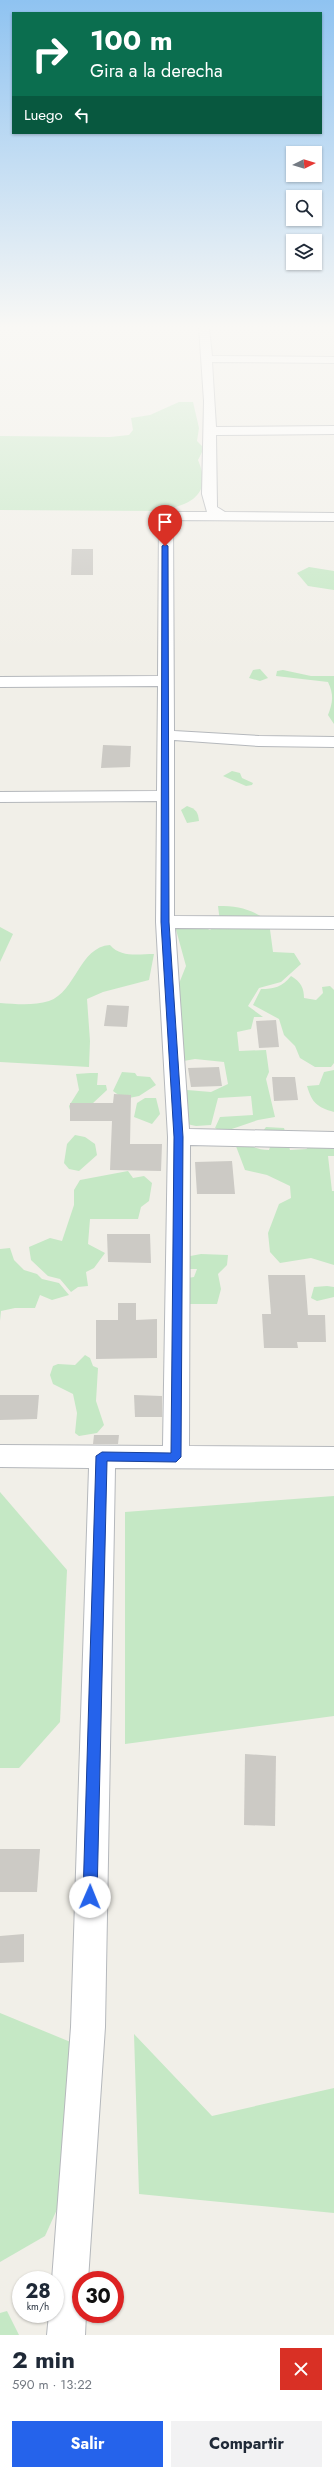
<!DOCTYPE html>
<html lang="es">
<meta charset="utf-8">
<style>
:root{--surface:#fff;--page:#f2f2f3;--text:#1f2937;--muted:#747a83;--accent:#2563eb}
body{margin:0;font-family:Jost,sans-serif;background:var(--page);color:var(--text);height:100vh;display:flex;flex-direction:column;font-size:15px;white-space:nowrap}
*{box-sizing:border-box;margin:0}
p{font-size:13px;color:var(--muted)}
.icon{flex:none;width:22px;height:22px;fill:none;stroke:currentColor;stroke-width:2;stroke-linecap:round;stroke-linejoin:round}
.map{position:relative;height:2335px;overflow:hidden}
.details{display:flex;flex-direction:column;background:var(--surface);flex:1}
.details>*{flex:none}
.hud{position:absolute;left:12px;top:12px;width:310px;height:122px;border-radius:0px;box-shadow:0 1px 3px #0004;background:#0b6e4f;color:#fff;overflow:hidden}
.needle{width:26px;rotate:85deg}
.tools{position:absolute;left:286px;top:146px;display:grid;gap:8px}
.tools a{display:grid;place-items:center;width:36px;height:36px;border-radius:0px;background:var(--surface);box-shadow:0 1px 3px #0004;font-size:20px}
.speed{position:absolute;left:12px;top:2271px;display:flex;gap:8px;font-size:20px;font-weight:700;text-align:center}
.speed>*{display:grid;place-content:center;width:52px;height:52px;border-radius:50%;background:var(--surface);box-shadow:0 1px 3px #0004;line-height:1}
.speed small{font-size:10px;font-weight:400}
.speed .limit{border:6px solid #d22;background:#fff;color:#111}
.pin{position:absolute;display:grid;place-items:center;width:34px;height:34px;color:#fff;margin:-41px -17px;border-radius:50% 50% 50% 0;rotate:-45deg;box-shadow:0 0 4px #0007}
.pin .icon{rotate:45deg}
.me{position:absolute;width:44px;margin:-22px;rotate:1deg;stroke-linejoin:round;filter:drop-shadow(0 0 3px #0008)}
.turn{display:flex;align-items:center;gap:14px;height:84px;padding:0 12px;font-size:18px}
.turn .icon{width:52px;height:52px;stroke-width:2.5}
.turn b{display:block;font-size:28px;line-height:34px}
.then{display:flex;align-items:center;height:38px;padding:0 12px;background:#0003;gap:8px;font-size:15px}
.round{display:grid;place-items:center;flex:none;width:42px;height:42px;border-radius:0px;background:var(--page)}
.summary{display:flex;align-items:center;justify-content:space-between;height:68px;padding:0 12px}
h1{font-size:24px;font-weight:700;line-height:30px}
.button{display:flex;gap:8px;margin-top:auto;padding:8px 12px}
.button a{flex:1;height:46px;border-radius:0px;background:var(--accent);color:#fff;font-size:16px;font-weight:700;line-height:46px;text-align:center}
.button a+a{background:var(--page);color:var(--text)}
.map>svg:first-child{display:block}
.green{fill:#c5e8c5}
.building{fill:#cccac5}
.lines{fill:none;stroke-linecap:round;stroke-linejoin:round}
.minor-casing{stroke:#b5b8bc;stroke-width:2}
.minor{fill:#fff;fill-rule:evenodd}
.route{fill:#2563eb;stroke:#184099}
</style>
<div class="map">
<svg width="334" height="2335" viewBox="0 0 334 2335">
<rect width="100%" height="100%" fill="#f1efe8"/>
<g class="green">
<path d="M179 402H193L199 428 197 441 204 448 198 460C214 497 187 506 157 511L0 510V436L110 437 129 435 133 430 131 418 150 415Z"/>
<path d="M309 567 334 571V590L308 586 297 573Z"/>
<path d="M260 669 268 678 260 681 249 678 253 670Z"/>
<path d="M283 670 311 676H334V724L328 715C333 702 334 695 328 682L276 676 277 671Z"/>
<path d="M232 771 240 773 242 778 253 783 252 785 246 786 223 776Z"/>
<path d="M187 806C196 809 198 812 199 821L187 823 181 810Z"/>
<path d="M218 906C239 906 252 909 269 922L273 952 294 953 301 964 281 982 259 988 248 1006 263 1017H254L251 1029 237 1032 239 1051 266 1050 269 1072 266 1079 275 1117 258 1120 223 1132 215 1128 220 1117 253 1115 251 1096 218 1098 211 1125 196 1126 182 1123 183 1082 187 1090 211 1092 228 1084 224 1062 195 1059 172 1063 174 996 186 966 175 926 197 924 210 930 220 922Z"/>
<path d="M0 927 13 934 0 962Z"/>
<path d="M110 945C121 958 139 954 154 954L149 980 103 992 87 999 90 1041 89 1067 0 1062V1003C16 1004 33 1006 49 1001 76 992 79 947 110 945Z"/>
<path d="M291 976C301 982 304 988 304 998L316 1000 323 993 322 987 330 986 334 990V1063L331 1067H315L300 1058 295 1046 284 1035 279 1019 253 1005 261 989C274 989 282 987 291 976Z"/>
<path d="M334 1070V1112C317 1107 312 1103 307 1086L319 1085 324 1072Z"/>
<path d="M122 1072 135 1073 137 1076 150 1077 156 1085 139 1096 124 1099 113 1091Z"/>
<path d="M90 1073H98L97 1085H106L107 1090 93 1103 71 1114 69 1106 79 1090 76 1074Z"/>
<path d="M145 1098H156L160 1114 152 1124 134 1117 137 1103Z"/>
<path d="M266 1127 284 1128 290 1150 307 1149 304 1139 334 1133V1156H328L332 1191H334V1265L311 1258 280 1263 270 1252 268 1233 279 1204 291 1198 290 1186 267 1175 245 1170 234 1141C249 1143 254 1150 269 1150L272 1142 260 1135Z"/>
<path d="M75 1135 85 1137 95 1144 97 1155 79 1171 69 1169 64 1163 67 1144Z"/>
<path d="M128 1171 133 1178 144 1176 152 1183 149 1201 141 1207 138 1219H90L88 1244 105 1253 94 1268 86 1272 88 1286 78 1287 71 1292 60 1279 48 1276 31 1260 29 1247 50 1238 62 1241 74 1205V1190L80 1180Z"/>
<path d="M10 1248 14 1260 24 1270 37 1274 42 1279 59 1283 69 1295 52 1300 40 1295 35 1308H15L1 1311 0 1321V1249Z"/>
<path d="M201 1254 228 1255 227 1265 218 1274 221 1289 217 1304H189L181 1279 194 1277 197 1269H183L185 1257Z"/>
<path d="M327 1286 334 1287V1297L317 1301 311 1298 314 1287Z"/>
<path d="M85 1355 90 1358 93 1366 98 1368 96 1401 104 1425 97 1433 79 1436 75 1433 77 1413 73 1394 53 1384 50 1375 53 1366 58 1364 75 1365Z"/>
<path d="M0 1492 67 1570 60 1722 19 1768H0Z"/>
<path d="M334 1496V1716L125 1744V1512Z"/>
<path d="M0 2013 73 2043 68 2185 45 2236 0 2262Z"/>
<path d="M134 2034 212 2116 334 2088V2213L139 2194Z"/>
<path d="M7 2311 19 2335H0V2313Z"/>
</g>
<g class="building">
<path d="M72 549H93V575H71Z"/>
<path d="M103 745 131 746 130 767 101 768Z"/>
<path d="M107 1005 129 1006 127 1027 104 1026Z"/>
<path d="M276 1020 279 1047 259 1048 256 1021Z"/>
<path d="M219 1067 222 1086 191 1087 188 1068Z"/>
<path d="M272 1077H295L298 1100 274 1101Z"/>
<path d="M114 1094 131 1095 130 1144H162L161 1171 110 1170 112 1121H70V1103H113Z"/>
<path d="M232 1161 235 1194H197L195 1162Z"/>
<path d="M107 1234H150L151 1263 108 1262Z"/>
<path d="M268 1275H305L308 1315H325L326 1342H297L298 1348H264L262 1314H271Z"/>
<path d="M118 1303H136V1320L157 1319V1358L96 1359V1320H118Z"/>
<path d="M0 1395H39L37 1419 0 1420Z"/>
<path d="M134 1395 162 1396V1417H135Z"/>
<path d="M94 1435H119L118 1444H93Z"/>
<path d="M245 1754 276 1756 275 1826 244 1825Z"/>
<path d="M0 1849H40L37 1892H0Z"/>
<path d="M24 1934V1962L0 1963V1936Z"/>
</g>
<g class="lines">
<g class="minor-casing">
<path id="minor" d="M199 327 209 328 212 356 334 357V363L212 362 216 427 334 426V434L216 435 217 507 225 512 334 513V521L173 520 174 731 259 736 334 737V747L259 746 174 740V916L334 917V929L175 928 189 1129 334 1132V1148L190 1145 189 1446 334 1447V1469L115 1468 105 2027 88 2280H81V2314H86L85 2335H47L49 2314H55V2280H52L71 2027 89 1468 0 1467V1445L163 1446 168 1137 156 922 157 801 0 802V792L157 791 158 686 0 687V677L158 676 159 516 166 512H207L202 494 204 401Z"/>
</g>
<use href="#minor" class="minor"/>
</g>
<linearGradient id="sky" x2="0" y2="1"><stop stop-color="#8fc3f1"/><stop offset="0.5" stop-color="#f9f8f5"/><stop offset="1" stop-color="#f9f8f5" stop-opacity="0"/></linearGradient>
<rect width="334" height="654" fill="url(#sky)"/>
<path class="route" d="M165 544 168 546 169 922 183 1137 181 1457 176 1462 107 1461 97 1897 95 1902 90 1904 85 1902 83 1897 96 1456 102 1452 171 1453 174 1137 161 922 162 546Z"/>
</svg>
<div class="tools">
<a><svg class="needle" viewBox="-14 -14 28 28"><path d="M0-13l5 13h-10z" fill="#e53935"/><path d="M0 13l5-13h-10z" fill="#747a83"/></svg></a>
<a><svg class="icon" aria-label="search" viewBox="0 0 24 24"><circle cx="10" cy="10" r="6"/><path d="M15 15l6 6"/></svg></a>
<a><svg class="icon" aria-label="layers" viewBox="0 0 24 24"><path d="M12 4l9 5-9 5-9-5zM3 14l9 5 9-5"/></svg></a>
</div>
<div class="speed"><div>28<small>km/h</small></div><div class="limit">30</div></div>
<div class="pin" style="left:165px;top:546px;background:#d93025"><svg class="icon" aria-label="arrive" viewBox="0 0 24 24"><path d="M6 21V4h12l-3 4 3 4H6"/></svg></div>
<svg class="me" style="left:90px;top:1897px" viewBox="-20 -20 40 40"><circle r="19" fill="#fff"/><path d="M0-13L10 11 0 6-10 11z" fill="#2563eb"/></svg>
<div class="hud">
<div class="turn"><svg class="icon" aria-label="right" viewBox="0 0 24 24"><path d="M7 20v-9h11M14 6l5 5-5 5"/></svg><div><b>100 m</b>Gira a la derecha</div></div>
<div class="then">Luego<svg class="icon" aria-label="left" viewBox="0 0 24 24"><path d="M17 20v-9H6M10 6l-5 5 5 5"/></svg></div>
</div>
</div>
<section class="details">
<div class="summary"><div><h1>2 min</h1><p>590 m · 13:22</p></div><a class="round" style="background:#d93025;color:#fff"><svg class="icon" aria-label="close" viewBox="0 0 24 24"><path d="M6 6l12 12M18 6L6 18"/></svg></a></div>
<div class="button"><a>Salir</a><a>Compartir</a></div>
</section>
